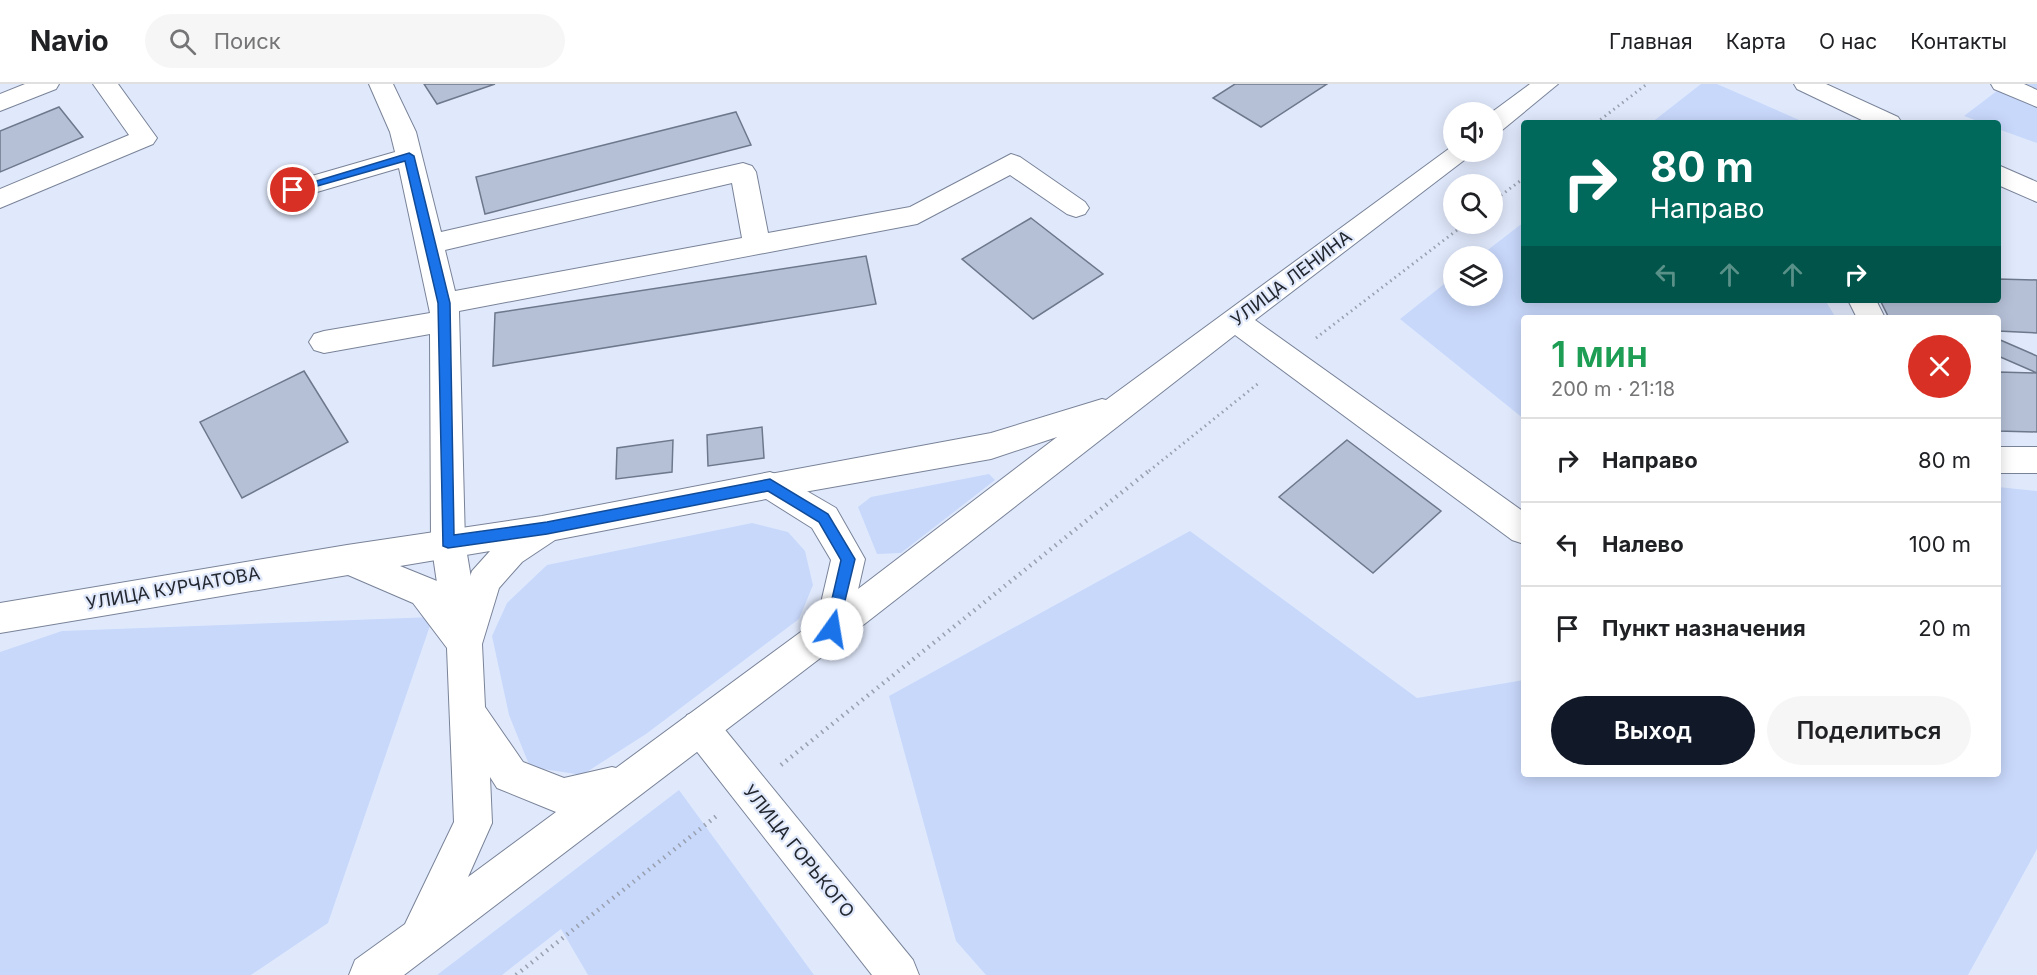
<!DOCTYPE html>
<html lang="ru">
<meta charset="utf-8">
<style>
:root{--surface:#fff;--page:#f6f6f6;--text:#202124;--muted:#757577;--line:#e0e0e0;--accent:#111827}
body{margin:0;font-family:Inter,sans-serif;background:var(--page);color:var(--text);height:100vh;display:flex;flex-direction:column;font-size:22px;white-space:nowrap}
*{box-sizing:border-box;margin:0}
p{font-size:20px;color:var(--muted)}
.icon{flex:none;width:33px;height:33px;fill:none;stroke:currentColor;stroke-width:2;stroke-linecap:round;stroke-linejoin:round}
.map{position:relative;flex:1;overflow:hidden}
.sheet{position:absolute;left:1521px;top:231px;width:480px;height:462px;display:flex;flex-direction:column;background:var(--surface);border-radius:6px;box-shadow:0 3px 15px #0003}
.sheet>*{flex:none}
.guide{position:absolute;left:1521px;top:36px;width:480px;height:183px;border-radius:6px;box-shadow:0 3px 15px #0003;background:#00695c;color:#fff;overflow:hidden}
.controls{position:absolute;left:1443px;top:18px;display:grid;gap:12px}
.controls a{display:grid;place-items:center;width:60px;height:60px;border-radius:50%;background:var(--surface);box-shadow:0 3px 15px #0003;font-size:30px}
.pin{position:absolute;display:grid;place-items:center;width:51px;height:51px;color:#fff;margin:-26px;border:3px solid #fff;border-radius:50%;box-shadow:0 2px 6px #0007}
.me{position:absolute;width:66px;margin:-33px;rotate:13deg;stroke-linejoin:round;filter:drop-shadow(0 0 4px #0008)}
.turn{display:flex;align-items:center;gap:21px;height:126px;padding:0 30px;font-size:27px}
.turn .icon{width:78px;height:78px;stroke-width:2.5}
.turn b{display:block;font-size:42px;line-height:51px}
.lanes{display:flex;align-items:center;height:57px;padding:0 30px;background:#0003;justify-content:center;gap:30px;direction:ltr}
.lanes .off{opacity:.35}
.round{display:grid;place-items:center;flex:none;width:63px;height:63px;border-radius:32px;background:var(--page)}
.overview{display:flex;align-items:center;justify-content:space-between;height:102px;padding:0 30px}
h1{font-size:36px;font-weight:600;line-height:45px;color:#1e9e55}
.primary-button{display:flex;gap:12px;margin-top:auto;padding:12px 30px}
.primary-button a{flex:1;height:69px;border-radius:36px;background:var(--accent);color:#fff;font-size:24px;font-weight:600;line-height:69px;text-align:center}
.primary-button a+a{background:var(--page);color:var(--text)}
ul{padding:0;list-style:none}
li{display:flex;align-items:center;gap:18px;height:84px;padding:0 30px;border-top:2px solid var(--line)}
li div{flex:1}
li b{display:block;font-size:22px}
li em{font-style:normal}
header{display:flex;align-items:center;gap:36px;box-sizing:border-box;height:84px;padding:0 30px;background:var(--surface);border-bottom:2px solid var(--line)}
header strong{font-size:28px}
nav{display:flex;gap:33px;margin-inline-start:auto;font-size:21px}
.search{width:420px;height:54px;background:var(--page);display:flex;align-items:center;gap:15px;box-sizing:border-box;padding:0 21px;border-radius:33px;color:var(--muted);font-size:22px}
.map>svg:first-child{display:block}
.green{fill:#c8d8fb}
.building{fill:#b5c0d7;stroke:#6e788c;stroke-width:1.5}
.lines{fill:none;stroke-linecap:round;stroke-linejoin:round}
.minor-casing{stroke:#798398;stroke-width:2}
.major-casing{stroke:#798398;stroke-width:2}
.path-far1{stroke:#99a0af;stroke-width:3;stroke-dasharray:1.5 4;stroke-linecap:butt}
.path{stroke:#99a0af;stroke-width:4.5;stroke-dasharray:1.5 5;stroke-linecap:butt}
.minor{fill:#fff;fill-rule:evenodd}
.major{fill:#fff;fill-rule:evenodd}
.route{fill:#1a73e8;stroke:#114b97;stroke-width:1.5}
.labels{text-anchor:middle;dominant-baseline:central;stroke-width:4.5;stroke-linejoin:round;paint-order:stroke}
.street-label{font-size:18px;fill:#23272f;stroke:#e0e9fc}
</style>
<header>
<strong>Navio</strong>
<div class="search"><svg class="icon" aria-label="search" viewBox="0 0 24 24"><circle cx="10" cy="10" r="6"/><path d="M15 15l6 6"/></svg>Поиск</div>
<nav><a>Главная</a><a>Карта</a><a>О нас</a><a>Контакты</a></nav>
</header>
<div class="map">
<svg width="2037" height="891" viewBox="0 0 2037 891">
<rect width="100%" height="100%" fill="#e0e9fc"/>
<g class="green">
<path d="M1701 0H1717L1806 39H1651Z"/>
<path d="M2006 0H2037V59L1998 45V39H1983L1964 32Z"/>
<path d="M1524 138V216H1825L1836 234H1524V335L1400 235 1453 193 1454 212H1492V172H1480Z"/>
<path d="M989 390 995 396 901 469 877 470 858 423 871 413Z"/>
<path d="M1998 403 2037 407V765L1968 891H986L956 857 889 612 1190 447 1417 614 1524 596V690H1998Z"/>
<path d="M752 439 788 448 805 467 813 501 799 535 646 650 582 691 530 683 509 631 492 552 507 519 547 481Z"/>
<path d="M433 533 328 839 251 891H0V568L62 547Z"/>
<path d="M679 706 814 891H588L561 845 502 891H437Z"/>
</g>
<g class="building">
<path d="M424 0H495L437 20Z"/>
<path d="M1235 0H1327L1261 43 1213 14Z"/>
<path d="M59 23 83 53 0 88V47Z"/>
<path d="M736 28 751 61 485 130 476 93Z"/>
<path d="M1031 134 1103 190 1033 235 962 175Z"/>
<path d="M866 172 876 220 493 282 495 229Z"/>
<path d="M1998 195 2037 196V249L1998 247V234H1889L1880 216H1998Z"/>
<path d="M1998 255 2037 272V289L1998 272Z"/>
<path d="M304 287 348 358 242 414 200 338Z"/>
<path d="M1998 288 2037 289V348L1998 347Z"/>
<path d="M762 343 764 374 708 382 707 351Z"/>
<path d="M673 356 672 388 616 395 617 364Z"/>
<path d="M1347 356 1441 427 1373 489 1279 413Z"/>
</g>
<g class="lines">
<g class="minor-casing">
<g id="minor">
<path d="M25 0H59L56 5 0 27V10Z"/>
<path d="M93 0H118L157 54 153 60 0 124V105L129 51Z"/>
<path d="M369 0H393L416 48 441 148 743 79 752 82 756 88 768 149 910 123 1011 70 1020 73 1085 118 1089 124 1085 130 1076 133 1067 130 1010 91 917 140 459 227 465 458 482 560 476 571 464 576 452 571 446 560 431 458 430 250 324 269 314 266 309 258 314 250 324 247 430 229 399 84 293 115 284 112 280 106 284 100 395 68 390 48ZM732 99 742 154 455 207 445 166Z"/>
<path d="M1530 0H1558L1501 47 1492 49V28Z"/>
<path d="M1794 0H1826L1898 33 1902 39H1868L1797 5Z"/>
<path d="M1991 0H2024L2037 6V23L1994 5Z"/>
<path d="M1454 61V68H1471L1467 74 1255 236 1524 428V460L1512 456 1235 251 844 556 832 561 820 556 815 545 820 534 1057 353 991 375 770 414 759 410 754 401 759 392 991 349 1102 315 1106 316Z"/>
<path d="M1998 81 2037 98V118L1998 101Z"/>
<path d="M1848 216H1876L1885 234H1857Z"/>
<rect x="1998" y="363" width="39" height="26"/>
<path d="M700 626 713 631 913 876 919 891H872L687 655 682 643 687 631Z"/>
</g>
</g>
<g class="major-casing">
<path id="major" d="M770 388 781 392 836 424 865 475 849 545 844 556 404 891H349L355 876 405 840 454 738 447 564 413 519 348 491 0 549V519L347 461 542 432ZM766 415 812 444 831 476 817 536 616 684 612 683 564 694 523 678 485 623 482 560 499 504 522 478 555 456ZM490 467 472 487 458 525 437 497 400 482ZM490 693 497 704 556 728 468 793 492 739Z"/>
</g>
<g class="path-far1">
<path d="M1596 39 1647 0"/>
<path d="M1492 118 1524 94"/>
<path d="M1316 254 1465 140"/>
<path d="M1149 387 1260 298"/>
</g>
<g class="path">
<path d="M781 681 1151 385"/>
<path d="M516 891 719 730"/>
</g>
<use href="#minor" class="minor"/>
<use href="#major" class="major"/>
</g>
<path class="route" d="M409 69 414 72 450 219 454 451 547 438 770 395 828 430 855 475 837 550 832 552 825 545 841 476 819 438 768 407 547 450 448 464 443 462 438 219 405 77 293 109 287 106Z"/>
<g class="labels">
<g class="street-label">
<text transform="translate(1291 194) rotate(-37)">УЛИЦА ЛЕНИНА</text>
<text transform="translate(173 504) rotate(-10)">УЛИЦА КУРЧАТОВА</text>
<text transform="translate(799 767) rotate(51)">УЛИЦА ГОРЬКОГО</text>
</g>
</g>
</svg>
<div class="controls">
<a><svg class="icon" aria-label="sound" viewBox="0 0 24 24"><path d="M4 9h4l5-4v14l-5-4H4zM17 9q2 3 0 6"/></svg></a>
<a><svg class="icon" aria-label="search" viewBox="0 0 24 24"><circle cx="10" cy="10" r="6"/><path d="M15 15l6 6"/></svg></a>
<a><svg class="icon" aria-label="layers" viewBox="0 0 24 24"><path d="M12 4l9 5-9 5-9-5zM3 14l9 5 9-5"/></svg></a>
</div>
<div class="pin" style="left:293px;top:106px;background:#d93025"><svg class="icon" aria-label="arrive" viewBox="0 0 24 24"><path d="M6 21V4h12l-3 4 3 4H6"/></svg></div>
<svg class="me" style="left:832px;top:545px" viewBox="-20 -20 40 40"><circle r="19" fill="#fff"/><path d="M0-13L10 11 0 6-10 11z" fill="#1a73e8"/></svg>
<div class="guide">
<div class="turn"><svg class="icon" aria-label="right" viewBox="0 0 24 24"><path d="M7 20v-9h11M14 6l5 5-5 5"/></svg><div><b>80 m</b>Направо</div></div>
<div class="lanes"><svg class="icon off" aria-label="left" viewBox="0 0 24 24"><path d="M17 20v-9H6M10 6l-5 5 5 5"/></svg><svg class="icon off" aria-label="ahead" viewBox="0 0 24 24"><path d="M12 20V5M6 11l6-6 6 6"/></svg><svg class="icon off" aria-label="ahead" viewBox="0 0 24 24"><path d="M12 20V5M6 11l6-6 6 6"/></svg><svg class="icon" aria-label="right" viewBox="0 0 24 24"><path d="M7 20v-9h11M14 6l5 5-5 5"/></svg></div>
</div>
<section class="sheet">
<div class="overview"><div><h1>1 мин</h1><p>200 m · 21:18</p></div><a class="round" style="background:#d93025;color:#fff"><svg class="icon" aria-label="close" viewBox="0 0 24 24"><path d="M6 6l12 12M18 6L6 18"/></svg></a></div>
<ul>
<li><svg class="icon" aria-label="right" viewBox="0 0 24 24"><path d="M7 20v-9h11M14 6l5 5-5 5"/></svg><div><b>Направо</b></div><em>80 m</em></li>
<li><svg class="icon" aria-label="left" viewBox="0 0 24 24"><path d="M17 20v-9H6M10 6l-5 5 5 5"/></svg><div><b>Налево</b></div><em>100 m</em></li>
<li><svg class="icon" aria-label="arrive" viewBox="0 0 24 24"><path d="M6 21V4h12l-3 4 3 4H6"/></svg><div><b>Пункт назначения</b></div><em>20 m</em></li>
</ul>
<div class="primary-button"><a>Выход</a><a>Поделиться</a></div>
</section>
</div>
